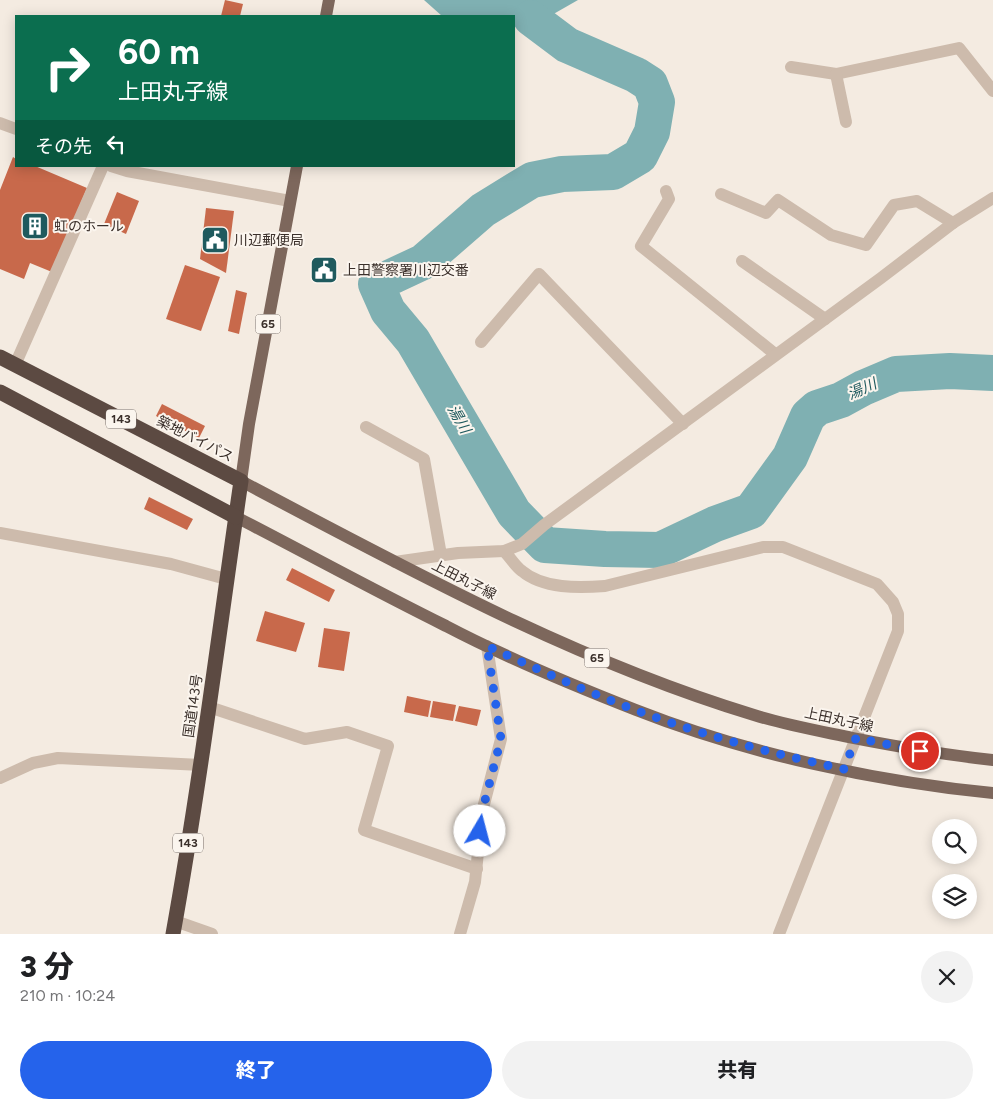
<!DOCTYPE html>
<html lang="ja">
<meta charset="utf-8">
<style>
:root{--surface:#fff;--page:#f2f2f2;--text:#202124;--muted:#757577;--accent:#2563eb}
body{margin:0;font-family:Figtree,"Noto Sans JP",sans-serif;background:var(--page);color:var(--text);height:100vh;display:flex;flex-direction:column;font-size:19px;white-space:nowrap}
*{box-sizing:border-box;margin:0}
p{font-size:16px;color:var(--muted)}
.icon{flex:none;width:28px;height:28px;fill:none;stroke:currentColor;stroke-width:2;stroke-linecap:round;stroke-linejoin:round}
.map{position:relative;height:934px;overflow:hidden}
.details{display:flex;flex-direction:column;background:var(--surface);flex:1}
.details>*{flex:none}
.banner{position:absolute;left:15px;top:15px;width:500px;height:152px;border-radius:0px;box-shadow:0 2px 12px #0003;background:#0b6e4f;color:#fff;overflow:hidden}
.fabs{position:absolute;left:932px;top:819px;display:grid;gap:10px}
.fabs a{display:grid;place-items:center;width:45px;height:45px;border-radius:50%;background:var(--surface);box-shadow:0 2px 12px #0003;font-size:25px}
.pin{position:absolute;display:grid;place-items:center;width:42px;height:42px;color:#fff;margin:-21px;border:2px solid #fff;border-radius:50%;box-shadow:0 1px 5px #0007}
.me{position:absolute;width:55px;margin:-28px;rotate:8deg;stroke-linejoin:round;filter:drop-shadow(0 0 4px #0008)}
.turn{display:flex;align-items:center;gap:18px;height:105px;padding:0 20px;font-size:22px}
.turn .icon{width:65px;height:65px;stroke-width:2.5}
.turn b{display:block;font-size:35px;line-height:42px}
.then{display:flex;align-items:center;height:48px;padding:0 20px;background:#0003;gap:10px;font-size:19px}
.round{display:grid;place-items:center;flex:none;width:52px;height:52px;border-radius:26px;background:var(--page)}
.overview{display:flex;align-items:center;justify-content:space-between;height:85px;padding:0 20px}
h1{font-size:30px;font-weight:800;line-height:38px}
.primary-button{display:flex;gap:10px;margin-top:auto;padding:10px 20px}
.primary-button a{flex:1;height:58px;border-radius:30px;background:var(--accent);color:#fff;font-size:20px;font-weight:800;line-height:58px;text-align:center}
.primary-button a+a{background:var(--page);color:var(--text)}
.map>svg:first-child{display:block}
.water{fill:#7fb0b2}
.lines{fill:none;stroke-linecap:round;stroke-linejoin:round}
.river{stroke:#7fb0b2;stroke-width:36}
.building{fill:#c8694b}
.minor{stroke:#cdbbac;stroke-width:12}
.major{stroke:#7d675c;stroke-width:12}
.highway{stroke:#5c4a42;stroke-width:15}
.route{stroke:#2563eb;stroke-width:9;stroke-dasharray:0 16.2}
.labels{text-anchor:middle;dominant-baseline:central;stroke-width:4;stroke-linejoin:round;paint-order:stroke}
.shield{fill:#fbf5ee;stroke:#756b66;stroke-width:1}
.shield-label{font-size:12px;font-weight:bold;fill:#3b302b}
.poi-label{font-size:14px;fill:#3b302b;stroke:#fbf5ee;text-anchor:start}
.street-label{font-size:14px;fill:#3b302b;stroke:#fbf5ee}
.water-label{font-size:15px;font-style:italic;fill:#1f5a5e;stroke:#fbf5ee}
</style>
<div class="map">
<svg width="993" height="934" viewBox="0 0 993 934">
<rect width="100%" height="100%" fill="#f4ebe1"/>
<path class="water" d="M424 0H578L543 20 514 27V16H442Z"/>
<g class="lines">
<path class="river" d="M531 18 567 45 636 75 650 84 657 102 652 132 640 156 613 172 562 174 532 180 483 210 423 262 376 284 388 311 413 341 514 513 545 545 605 549 660 550 715 524 751 511 790 457 808 416 817 408 841 400 863 388 896 374 950 371 993 373"/>
</g>
<g class="building">
<path d="M225 0 243 4 240 16H221Z"/>
<path d="M13 157 16 159V166H35L87 188 52 272 30 263 24 279 0 269V190Z"/>
<path d="M117 192 139 201 126 234 104 224Z"/>
<path d="M206 208 234 211 226 273 200 259Z"/>
<path d="M185 265 220 277 201 331 166 319Z"/>
<path d="M236 290 247 293 239 334 228 331Z"/>
<path d="M162 404 205 426 199 438 156 416Z"/>
<path d="M149 497 193 519 187 530 144 509Z"/>
<path d="M292 568 335 590 329 602 286 580Z"/>
<path d="M265 611 305 623 296 652 256 641Z"/>
<path d="M324 628 350 632 344 671 318 667Z"/>
<path d="M407 696 431 701 428 717 404 712Z"/>
<path d="M433 701 456 705 453 721 430 717Z"/>
<path d="M459 706 481 710 477 726 455 721Z"/>
</g>
<g class="lines">
<g class="minor">
<path d="M791 67 836 74 959 48 993 91"/>
<path d="M836 74 846 122"/>
<path d="M0 123 16 129"/>
<path d="M111 166 127 171 290 201"/>
<path d="M666 191 669 199 641 246 775 354"/>
<path d="M721 194 766 213 778 200 831 235 866 245 894 205 917 201 953 223"/>
<path d="M742 261 825 319"/>
<path d="M481 342 539 274 683 424"/>
<path d="M15 365 103 166"/>
<path d="M366 427 424 459 441 555"/>
<path d="M0 533 171 564 226 579"/>
<path d="M504 551C510 557 515 566 522 571 543 589 579 588 605 586L763 547H783L877 584 893 602 898 614V631L779 934"/>
<path d="M395 562 458 553 504 551 522 544 544 525 881 278 953 223 993 198"/>
<path d="M209 707 305 739 347 732 388 746 364 830 477 869"/>
<path d="M0 778 33 763 58 758 201 765"/>
<path d="M175 921 212 934"/>
<path d="M460 934 475 882 482 812 501 739 487 646"/>
</g>
<g class="major">
<path d="M326 16 329 0"/>
<path d="M297 166 249 424 241 481C408 569 573 660 754 715 786 725 820 731 853 738 899 747 946 755 993 760"/>
<path d="M236 517C306 553 375 591 446 626 507 658 572 685 636 710 745 753 876 782 993 793"/>
</g>
<g class="highway">
<path d="M0 357 241 481C219 632 200 784 173 934"/>
<path d="M0 392 236 517"/>
</g>
</g>
<g class="lines">
<path class="route" d="M480 831 482 812 501 739 487 646C537 669 587 692 638 711 705 736 774 754 844 769L856 738 920 751"/>
</g>
<defs>
<g id="building-square" transform="scale(1.4375)"><rect x="-9" y="-9" width="18" height="18" rx="4" fill="#1f5a5e" stroke="#fbf5ee"/><path d="M-4-6H4V6H1V3H-1V6H-4ZM-2.5-4.3h1.7v1.8h-1.7ZM.8-4.3h1.7v1.8H.8ZM-2.5-1h1.7V.8h-1.7ZM.8-1h1.7V.8H.8Z" fill="#fff"/></g>
<g id="civic-square" transform="scale(1.4375)"><rect x="-9" y="-9" width="18" height="18" rx="4" fill="#1f5a5e" stroke="#fbf5ee"/><path d="M-.6-6.5H3V-4.5H.6V-3L4-1V1h2V6H-6V1h2V-1L-.6-3ZM-1.2 2.5V6h2.4V2.5Z" fill="#fff"/></g>
</defs>
<g fill-rule="evenodd">
<use href="#building-square" x="35" y="226"/>
<use href="#civic-square" x="215" y="240"/>
<use href="#civic-square" x="324" y="270"/>
</g>
<g class="labels">
<g class="shield">
<rect x="255.5" y="314.5" width="25" height="19" rx="4"/>
<rect x="106" y="409.5" width="30" height="19" rx="4"/>
<rect x="584.5" y="648.5" width="25" height="19" rx="4"/>
<rect x="173" y="833.5" width="30" height="19" rx="4"/>
</g>
<g class="shield-label">
<text x="268" y="324">65</text>
<text x="121" y="419">143</text>
<text x="597" y="658">65</text>
<text x="188" y="843">143</text>
</g>
<g class="poi-label">
<text x="54" y="226">虹のホール</text>
<text x="234" y="240">川辺郵便局</text>
<text x="343" y="270">上田警察署川辺交番</text>
</g>
<g class="street-label">
<text transform="translate(195 439) rotate(27)">築地バイパス</text>
<text transform="translate(464 580) rotate(27)">上田丸子線</text>
<text transform="translate(193 706) rotate(-82)">国道143号</text>
<text transform="translate(839 720) rotate(12)">上田丸子線</text>
</g>
<g class="water-label">
<text transform="translate(862 389) rotate(-24)">湯川</text>
<text transform="translate(459 419) rotate(60)">湯川</text>
</g>
</g>
</svg>
<div class="fabs">
<a><svg class="icon" aria-label="search" viewBox="0 0 24 24"><circle cx="10" cy="10" r="6"/><path d="M15 15l6 6"/></svg></a>
<a><svg class="icon" aria-label="layers" viewBox="0 0 24 24"><path d="M12 4l9 5-9 5-9-5zM3 14l9 5 9-5"/></svg></a>
</div>
<div class="pin" style="left:920px;top:751px;background:#d93025"><svg class="icon" aria-label="arrive" viewBox="0 0 24 24"><path d="M6 21V4h12l-3 4 3 4H6"/></svg></div>
<svg class="me" style="left:480px;top:831px" viewBox="-20 -20 40 40"><circle r="19" fill="#fff"/><path d="M0-13L10 11 0 6-10 11z" fill="#2563eb"/></svg>
<div class="banner">
<div class="turn"><svg class="icon" aria-label="right" viewBox="0 0 24 24"><path d="M7 20v-9h11M14 6l5 5-5 5"/></svg><div><b>60 m</b>上田丸子線</div></div>
<div class="then">その先<svg class="icon" aria-label="left" viewBox="0 0 24 24"><path d="M17 20v-9H6M10 6l-5 5 5 5"/></svg></div>
</div>
</div>
<section class="details">
<div class="overview"><div><h1>3 分</h1><p>210 m · 10:24</p></div><a class="round"><svg class="icon" aria-label="close" viewBox="0 0 24 24"><path d="M6 6l12 12M18 6L6 18"/></svg></a></div>
<div class="primary-button"><a>終了</a><a>共有</a></div>
</section>
